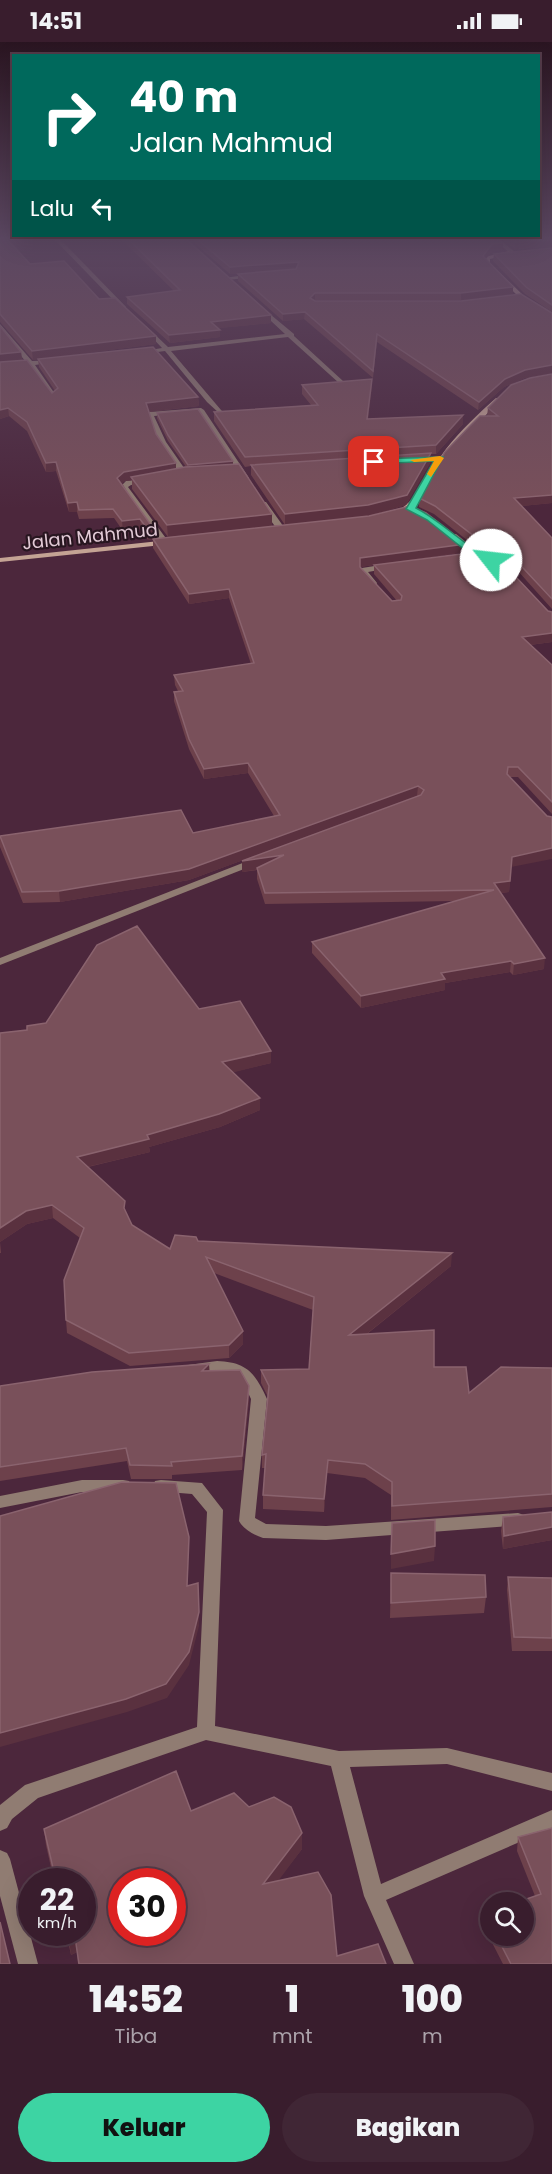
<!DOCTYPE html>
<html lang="id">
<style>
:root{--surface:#391d2d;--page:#402635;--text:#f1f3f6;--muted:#aba2aa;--line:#533b49;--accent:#3dd4a3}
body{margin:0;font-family:Poppins,sans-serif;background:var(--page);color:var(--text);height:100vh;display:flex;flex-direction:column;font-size:22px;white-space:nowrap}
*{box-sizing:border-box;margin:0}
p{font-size:20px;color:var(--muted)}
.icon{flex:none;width:33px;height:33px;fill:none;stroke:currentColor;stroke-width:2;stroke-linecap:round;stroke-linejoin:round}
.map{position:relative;height:1922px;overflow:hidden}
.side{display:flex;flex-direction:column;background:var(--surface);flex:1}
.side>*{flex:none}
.banner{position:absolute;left:12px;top:12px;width:528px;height:183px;border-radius:0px;box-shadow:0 6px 24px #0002,0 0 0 2px var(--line);background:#00695c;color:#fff;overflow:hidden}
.controls{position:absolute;left:480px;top:1850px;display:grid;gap:12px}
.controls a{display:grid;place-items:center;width:54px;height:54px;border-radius:50%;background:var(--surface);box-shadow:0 6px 24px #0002,0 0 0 2px var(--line);font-size:30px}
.speed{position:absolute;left:18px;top:1826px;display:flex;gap:12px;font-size:30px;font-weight:700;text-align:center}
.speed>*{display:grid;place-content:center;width:78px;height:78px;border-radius:50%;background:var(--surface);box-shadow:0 6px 24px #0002,0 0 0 2px var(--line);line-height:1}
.speed small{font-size:15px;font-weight:400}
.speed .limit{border:9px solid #d22;background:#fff;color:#111}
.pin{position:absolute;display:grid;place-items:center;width:51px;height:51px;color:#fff;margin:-26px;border-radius:12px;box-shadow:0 3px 9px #0006}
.me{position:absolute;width:66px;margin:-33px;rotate:299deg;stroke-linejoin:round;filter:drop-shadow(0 0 4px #0008)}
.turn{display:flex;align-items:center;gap:21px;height:126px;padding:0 18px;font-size:27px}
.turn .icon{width:78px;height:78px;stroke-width:2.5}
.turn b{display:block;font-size:42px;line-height:51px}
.then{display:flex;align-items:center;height:57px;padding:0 18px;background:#0003;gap:12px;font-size:22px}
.eta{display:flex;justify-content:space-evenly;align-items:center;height:102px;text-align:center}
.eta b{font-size:36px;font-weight:800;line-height:42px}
.button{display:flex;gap:12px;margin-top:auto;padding:12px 18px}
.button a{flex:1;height:69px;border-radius:36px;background:var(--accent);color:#111;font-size:24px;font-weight:800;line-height:69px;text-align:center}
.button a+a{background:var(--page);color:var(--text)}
.status{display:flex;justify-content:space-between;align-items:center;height:42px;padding:0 30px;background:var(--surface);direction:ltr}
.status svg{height:16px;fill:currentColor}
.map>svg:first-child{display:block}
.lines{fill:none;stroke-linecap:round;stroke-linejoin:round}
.street{fill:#907c72;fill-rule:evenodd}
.secondary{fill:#c4a394;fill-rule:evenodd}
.wall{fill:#6d414b;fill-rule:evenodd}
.shaded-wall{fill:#5a313f}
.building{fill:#79505a;stroke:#8a636e;stroke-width:1.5;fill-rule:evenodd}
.route{fill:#3dd4a3;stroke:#288a6a;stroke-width:1.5}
.slow{fill:#f59e0b}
.labels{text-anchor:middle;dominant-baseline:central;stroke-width:4.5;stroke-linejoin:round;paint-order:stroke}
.far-street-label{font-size:18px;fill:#e2cad6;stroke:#281620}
</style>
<div class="status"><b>14:51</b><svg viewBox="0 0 49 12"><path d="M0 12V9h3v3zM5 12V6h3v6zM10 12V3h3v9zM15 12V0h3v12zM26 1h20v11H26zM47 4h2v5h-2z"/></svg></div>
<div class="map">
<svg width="552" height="1922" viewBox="0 0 552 1922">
<rect width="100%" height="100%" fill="#4c273c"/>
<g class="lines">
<g class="street">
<path d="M55 198H61L126 265V267H122Z"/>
<path d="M494 198H500L515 210 510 211Z"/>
<path d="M253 232 255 235 227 238 224 236Z"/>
<path d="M259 263 294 292V294L343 339V341H339L288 295 171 309 221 368 222 369 219 371 207 360 165 309 142 312 139 310 162 306 144 287 143 286 146 284 168 305 285 292 257 266Z"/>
<path d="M0 282 32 319 55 318V320L35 323 57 355 56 356H52L29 324 0 327V323L26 320 0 288Z"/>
<path d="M201 366 204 368 249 436 248 438H242L199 370 154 374 166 400 189 433 182 435 158 400 147 372 150 370Z"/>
<path d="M440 414 444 416 443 418 414 420 410 418 414 416Z"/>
<path d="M146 437H149V441L131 443 128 445 168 499V503H162L120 445 126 439Z"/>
<path d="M260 460H266L286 488 285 490H279L259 462Z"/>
<path d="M450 492H456L481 512 492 517 488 519 475 516 450 496Z"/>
<path d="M387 522 391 524 390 526 368 530 377 541 376 543H370L360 530 362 526Z"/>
<path d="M258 815 262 816 263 818 262 820 0 923V916Z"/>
<path d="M217 1319C247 1320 255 1331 267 1357L255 1476 266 1482 326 1484 518 1471 524 1473 526 1478 524 1483 326 1498 263 1496C254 1493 243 1487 239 1479L251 1357C238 1326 223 1330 193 1333L188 1331 185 1327 188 1323Z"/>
<path d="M82 1438H123L129 1439 131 1444 129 1449 123 1450H82L0 1466V1454Z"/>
<path d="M161 1438 202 1441 223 1468 215 1684 339 1709 447 1706 552 1731V1749L447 1722 350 1725 381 1842 552 1768V1786L386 1858 414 1922H394L364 1854 331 1724 206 1698 38 1756 12 1777 7 1786 0 1789V1763L25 1743 197 1685 207 1470 192 1452 155 1449 153 1444 155 1439Z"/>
<path d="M0 1808 7 1811 10 1817 38 1922H18L0 1854Z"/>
</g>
<g class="secondary">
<path d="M509 209 511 212 490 217V221L524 254 552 273V278L520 256 484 221 485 215Z"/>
<path d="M496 356 501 357 451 410 414 465 403 473H397V469C417 460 432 425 446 407 461 388 478 372 496 356Z"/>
<path d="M169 498 173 500 172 502 0 520V516Z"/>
</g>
</g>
<g class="wall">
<path d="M0 198 30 222 99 257 156 294V302L54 315 198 355 199 364 148 370 156 392 176 421V427L186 425 168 399 157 376V371L233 419V423L272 472V484L285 483 251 433V424L245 425 214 379V370L311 363 302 352V343L372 337 368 377 463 373V382L436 412H431L430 421 406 463 368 474 466 502 465 510 390 521 552 570V600L530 603 552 623V772L518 735H510L511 825 509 850 500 851 544 927 513 933 510 930 445 941V948L361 966 312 911V900L455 859 265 862 257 837V828L242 830 417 754 189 838 60 860 23 861 0 805V794L193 791 274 774 248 731 204 737 189 707 174 659V650L178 649 175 643 174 633 251 622 229 556 189 562 153 506V497L148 498 141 486 123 489 114 476 79 477 77 470H69L56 429 46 430 27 389 9 374 0 377V284L21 310 22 318 52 351 55 349 39 325 38 317 33 318 0 280ZM132 438V447L168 495 155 497 122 441 125 439ZM374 523V532L397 559H392L360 525Z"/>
<path d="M122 198H187L271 273V281L218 286 220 295 170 301 127 262V255L174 249Z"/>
<path d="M191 198H310L312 199 503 201V208L492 209 486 217 513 252 461 258H315L314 259 552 271V331L525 336 504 345 478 368 377 300 373 336 304 277 283 279 238 239V232L296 227 230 232Z"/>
<path d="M504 198H552V204L515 207Z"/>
<path d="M552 206V270L525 252 493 219 494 212Z"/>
<path d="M552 332V461L521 464 552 496V567L509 519 482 510 434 472 419 465V456L487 374 488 366Z"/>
<path d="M199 967 271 1009V1021L233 1030 260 1068 220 1085 149 1105 150 1110 88 1125 125 1170 132 1183 170 1207 198 1199 451 1224 367 1292 434 1325 469 1351 552 1326V1465L391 1478V1453L365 1436 327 1431 324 1470 263 1467V1453L265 1426H262V1413L268 1355 261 1341V1328L309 1327 313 1268 214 1231 243 1289V1302L229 1316 130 1324 67 1291 66 1278 80 1196 53 1176 27 1182 0 1200 1 1211H0V991Z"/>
<path d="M209 1322V1329L249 1357 242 1428 172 1433V1437H131L127 1419 0 1439V1344Z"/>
<path d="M552 1470V1498L503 1507 501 1489 503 1475Z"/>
<path d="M391 1531 486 1555 484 1571 390 1576Z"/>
<path d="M508 1535 552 1536V1609H512L507 1548Z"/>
<path d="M249 1765 302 1807 277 1839 337 1914 386 1922H78L77 1910 71 1913 66 1890H82V1839H54L46 1803 44 1787 191 1769Z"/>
<path d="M552 1786V1922H503L484 1885 485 1871 490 1870V1893H524L535 1854 517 1809 518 1795Z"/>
</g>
<g class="shaded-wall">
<path d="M552 198V204L515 207V200Z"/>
<path d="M503 201V208L492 209 482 221 483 214 492 202Z"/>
<path d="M299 220V227L230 232V225Z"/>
<path d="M513 245V252L461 258V251Z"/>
<path d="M315 251V258L310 263V256Z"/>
<path d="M305 270 304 277 283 279V272Z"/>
<path d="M271 273V281L211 287V280Z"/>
<path d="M220 288V295L170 301 169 293Z"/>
<path d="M156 294V302L33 318 32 309Z"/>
<path d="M21 310 22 318 0 321V312Z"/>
<path d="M552 323V331L525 336 504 345 478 368 479 360 505 337 525 328Z"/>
<path d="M372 337V346L367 386V377Z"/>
<path d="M198 355 199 364 146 370V361Z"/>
<path d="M8 366 9 374 0 377V368Z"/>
<path d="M463 373V382L436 412V403Z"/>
<path d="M431 411 430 421 406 463 368 474 285 483V472Z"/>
<path d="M233 419V425L188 429V423Z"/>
<path d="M56 420V429L46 430V421Z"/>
<path d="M176 421V430L131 435 132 438 125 439 118 445 117 436 124 430Z"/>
<path d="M552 453V461L513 465 514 456Z"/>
<path d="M77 460V470H69L68 461Z"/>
<path d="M272 472V484L168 495 167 483Z"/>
<path d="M140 477 141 486 123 489 122 479Z"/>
<path d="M154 487 155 497 148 498V488Z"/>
<path d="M466 502 465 510 360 525V516Z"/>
<path d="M229 547V556L189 562V552Z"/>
<path d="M552 591V600L521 604 522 595Z"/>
<path d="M248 721V731L204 737V727Z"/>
<path d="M418 744 417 754 189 838 60 860 59 849Z"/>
<path d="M552 806V817L511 825 512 815Z"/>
<path d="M284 813V823L242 830V819Z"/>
<path d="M510 839 509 850 494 852V841Z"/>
<path d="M545 916 544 927 513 933 514 922Z"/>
<path d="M511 919 510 930 445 941V948L361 966V954L441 931Z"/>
<path d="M271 1009V1021L223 1033 222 1020Z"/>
<path d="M260 1056V1068L220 1085 149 1105 150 1110 78 1127 77 1115 147 1093Z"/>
<path d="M52 1163 53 1176 27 1182 0 1200 1 1211 0 1200V1186L26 1169Z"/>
<path d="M452 1211 451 1224 349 1306V1293Z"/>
<path d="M243 1289V1302L229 1316V1303Z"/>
<path d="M209 1322 210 1335 202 1329Z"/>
<path d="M249 1344V1357L242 1428V1414Z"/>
<path d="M328 1418 324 1470V1457Z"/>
<path d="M552 1485V1498L503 1507 504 1494Z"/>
<path d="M189 1495V1508L187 1557V1544Z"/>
<path d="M435 1504 434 1519 391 1527V1512Z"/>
<path d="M198 1541 199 1584 189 1623 167 1656 127 1670 0 1705V1691Z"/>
<path d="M302 1791V1807L264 1858 263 1842Z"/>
<path d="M75 1895 77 1910 71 1913 69 1897Z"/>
</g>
<g class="building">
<path d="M0 198H8L30 222 64 219 99 257 115 256 156 294 32 309 0 272Z"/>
<path d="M129 198H187L271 273 211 280 220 288 169 293 127 255 180 248Z"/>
<path d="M198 198H310L312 199 315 198H499L503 201 492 202 483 214 513 245 461 251H315L310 256 315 259H461L521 252 552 271V323L525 328 505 337 479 360 377 292 373 329 305 270 283 272 238 232 296 227 299 220 230 225Z"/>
<path d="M512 198H551L515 200Z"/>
<path d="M552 206V263L526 245 494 212Z"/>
<path d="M0 284 21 310 0 312Z"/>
<path d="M153 305 198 355 146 361 156 392 176 421 124 430 117 436 154 487 148 488 140 477 122 479 113 467 79 468 77 460 68 461 56 420 46 421 27 380 8 366 0 368V320L27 318 52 351 58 346 38 317Z"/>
<path d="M552 332V453L514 456 552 496V557L509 511 483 501 435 464 419 456 445 410 469 385 480 374H498L488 366 511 343 530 336Z"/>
<path d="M372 337 367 377 463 373 436 403 245 415 214 370 318 363 302 343Z"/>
<path d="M198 367 233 419 188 423 168 393 157 371Z"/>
<path d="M431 411 407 453 368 463 285 472 251 423Z"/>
<path d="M239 422 272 472 167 483 131 435 185 425Z"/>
<path d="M410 464 426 471 466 502 360 516V525L392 559 401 558 402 554 374 523 477 510 500 518 548 569 552 570V591L522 595 552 623V760L518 725H508L507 732 547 774 552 775V806L512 815 510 839 494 841 545 916 514 922 511 919 441 931 445 937 361 954 312 900 494 848 265 851 257 826 284 813 242 819 421 753 424 748 418 744 189 827 59 849 22 850 0 794 181 768 193 791 280 773 248 721 204 727 189 697 174 650 183 649 174 633 254 621 229 547 189 552 153 497 369 474Z"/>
<path d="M137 884 199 967 240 959 271 1009 222 1020 260 1056 219 1072 147 1093 149 1097 77 1115 125 1159 124 1166 132 1183 170 1207 175 1193 196 1195 198 1199 452 1211 349 1293 434 1288V1325H466L469 1351 501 1325 552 1326V1452L392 1464V1440L365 1422 328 1418 324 1457 263 1453 266 1412 262 1413 269 1344 261 1328 309 1327 314 1255 206 1215 243 1289 229 1303 129 1311 66 1278 64 1238 84 1186 52 1163 26 1169 0 1186V991L27 988V984L46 981 97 903Z"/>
<path d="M209 1322 202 1329 240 1328 249 1344 242 1414 171 1420 172 1424 130 1423 126 1406 0 1425V1344L92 1330Z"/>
<path d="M122 1440 176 1441 189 1495 187 1544 198 1541 199 1570 189 1610 166 1642 126 1657 0 1691V1474Z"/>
<path d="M552 1470V1485L504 1494 503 1475Z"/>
<path d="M435 1478V1504L391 1512 392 1481Z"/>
<path d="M391 1531 485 1533 486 1555 391 1561Z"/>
<path d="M508 1535 552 1536V1596L514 1595Z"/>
<path d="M176 1729 191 1769 234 1751 249 1765 274 1755 291 1765 302 1791 263 1842 318 1830 331 1853 337 1914 378 1902 386 1922H79L75 1895 69 1897 68 1890H82V1839H56L44 1787ZM122 1839H172V1890H122Z"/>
<path d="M552 1786V1922H511L496 1893H524V1860H518L541 1852 518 1795Z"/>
<path d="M490 1870V1882L485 1871Z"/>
<path d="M0 1880 10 1922H0Z"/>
</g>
<linearGradient id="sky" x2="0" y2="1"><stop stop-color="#2a1521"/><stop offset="0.42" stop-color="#5b4761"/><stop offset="1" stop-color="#5b4761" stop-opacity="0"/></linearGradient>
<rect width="552" height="467" fill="url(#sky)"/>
<path class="route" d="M443 415 416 466C444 480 465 507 495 516V520L475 516 427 478 406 467 434 419 374 422 370 420 374 417Z"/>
<path class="slow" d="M440 414 444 416 431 435 427 432 434 419 414 420 410 418Z"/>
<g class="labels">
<g class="far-street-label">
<text transform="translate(90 494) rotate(-6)">Jalan Mahmud</text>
</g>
</g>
</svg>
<div class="controls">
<a><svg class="icon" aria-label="search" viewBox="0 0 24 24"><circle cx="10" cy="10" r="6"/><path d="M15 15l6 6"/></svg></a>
</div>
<div class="speed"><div>22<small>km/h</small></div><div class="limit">30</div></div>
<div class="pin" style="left:374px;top:420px;background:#d93025"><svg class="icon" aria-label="arrive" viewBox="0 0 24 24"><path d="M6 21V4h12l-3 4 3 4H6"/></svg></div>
<svg class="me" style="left:491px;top:518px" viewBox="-20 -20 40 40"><circle r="19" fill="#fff"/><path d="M0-13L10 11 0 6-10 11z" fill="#3dd4a3"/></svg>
<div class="banner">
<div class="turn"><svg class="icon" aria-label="right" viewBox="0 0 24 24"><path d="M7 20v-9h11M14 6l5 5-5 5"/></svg><div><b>40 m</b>Jalan Mahmud</div></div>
<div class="then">Lalu<svg class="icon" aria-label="left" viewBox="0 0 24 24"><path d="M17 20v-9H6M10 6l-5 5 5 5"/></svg></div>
</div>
</div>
<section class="side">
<div class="eta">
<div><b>14:52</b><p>Tiba</p></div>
<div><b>1</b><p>mnt</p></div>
<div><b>100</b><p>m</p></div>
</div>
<div class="button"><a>Keluar</a><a>Bagikan</a></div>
</section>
